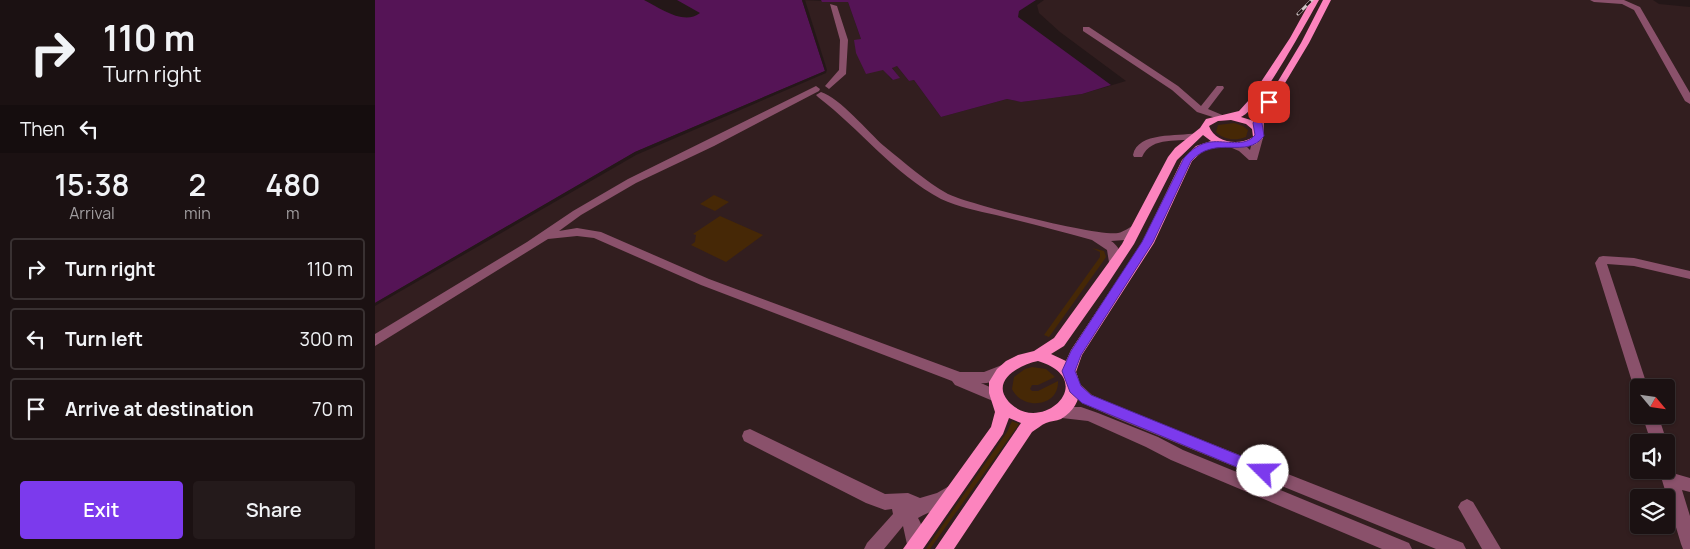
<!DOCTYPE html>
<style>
:root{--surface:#1b1112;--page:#241a1b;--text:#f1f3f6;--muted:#a09d9f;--line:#393132;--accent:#7c3aed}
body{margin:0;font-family:Manrope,sans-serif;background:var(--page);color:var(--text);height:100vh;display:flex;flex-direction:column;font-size:19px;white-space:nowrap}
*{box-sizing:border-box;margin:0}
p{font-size:16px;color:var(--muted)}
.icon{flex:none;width:28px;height:28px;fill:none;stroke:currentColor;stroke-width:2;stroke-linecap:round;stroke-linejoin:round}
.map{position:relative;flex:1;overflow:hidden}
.drawer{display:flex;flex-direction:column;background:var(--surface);width:375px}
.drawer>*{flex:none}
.banner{background:#1b1112;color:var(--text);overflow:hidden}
.needle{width:32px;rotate:119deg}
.buttons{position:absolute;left:1255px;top:379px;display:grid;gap:10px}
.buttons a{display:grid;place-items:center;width:45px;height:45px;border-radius:5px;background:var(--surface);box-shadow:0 1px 4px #0004,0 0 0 1px var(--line);font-size:25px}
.pin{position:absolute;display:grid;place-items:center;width:42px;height:42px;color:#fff;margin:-21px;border-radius:10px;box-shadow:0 2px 8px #0006}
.me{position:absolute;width:55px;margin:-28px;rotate:292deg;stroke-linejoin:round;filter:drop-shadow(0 0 4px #0008)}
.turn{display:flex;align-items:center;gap:18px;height:105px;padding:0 20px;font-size:22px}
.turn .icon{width:65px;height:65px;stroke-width:2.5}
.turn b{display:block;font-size:35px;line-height:42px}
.then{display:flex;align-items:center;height:48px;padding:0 20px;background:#0003;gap:10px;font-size:19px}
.eta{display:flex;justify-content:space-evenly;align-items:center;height:85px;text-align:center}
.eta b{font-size:30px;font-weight:600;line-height:35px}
.primary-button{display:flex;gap:10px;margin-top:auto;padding:10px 20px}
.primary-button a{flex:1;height:58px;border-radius:5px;background:var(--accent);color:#fff;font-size:20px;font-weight:600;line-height:58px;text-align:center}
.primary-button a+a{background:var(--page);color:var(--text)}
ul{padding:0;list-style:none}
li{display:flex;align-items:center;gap:15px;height:62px;margin:0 10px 8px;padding:0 10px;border:2px solid var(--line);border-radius:5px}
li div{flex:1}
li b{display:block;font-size:19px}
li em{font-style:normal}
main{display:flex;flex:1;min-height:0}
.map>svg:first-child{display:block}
.built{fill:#321e1f;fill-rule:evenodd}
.green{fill:#462806}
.water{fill:#551456}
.pier{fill:#241718}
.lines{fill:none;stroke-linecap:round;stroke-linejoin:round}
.minor{fill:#8a516b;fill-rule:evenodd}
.major{fill:#fc84be;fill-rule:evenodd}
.rail-casing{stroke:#cfc5c6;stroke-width:3}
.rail{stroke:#1b0e0f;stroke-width:2;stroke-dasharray:6;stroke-linecap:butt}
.route{fill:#7c3aed;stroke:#51269a}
</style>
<main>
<section class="drawer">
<div class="banner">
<div class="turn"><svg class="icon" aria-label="right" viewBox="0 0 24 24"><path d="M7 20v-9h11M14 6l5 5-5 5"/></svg><div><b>110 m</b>Turn right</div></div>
<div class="then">Then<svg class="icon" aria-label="left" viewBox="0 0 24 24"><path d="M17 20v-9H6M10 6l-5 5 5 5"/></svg></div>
</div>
<div class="eta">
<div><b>15:38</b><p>Arrival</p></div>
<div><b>2</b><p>min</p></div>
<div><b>480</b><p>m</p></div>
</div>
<ul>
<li><svg class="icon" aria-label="right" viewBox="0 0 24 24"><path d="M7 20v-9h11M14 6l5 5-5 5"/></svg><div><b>Turn right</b></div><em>110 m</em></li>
<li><svg class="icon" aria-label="left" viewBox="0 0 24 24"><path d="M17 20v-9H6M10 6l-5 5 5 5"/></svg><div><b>Turn left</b></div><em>300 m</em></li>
<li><svg class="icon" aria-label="arrive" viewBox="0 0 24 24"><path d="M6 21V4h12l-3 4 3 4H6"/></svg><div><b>Arrive at destination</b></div><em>70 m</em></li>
</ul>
<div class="primary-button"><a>Exit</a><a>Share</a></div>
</section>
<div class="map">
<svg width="1315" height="549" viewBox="0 0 1315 549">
<rect width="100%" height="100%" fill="#241718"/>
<path class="built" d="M427 0 473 2 486 39 508 69 517 80 524 78 517 67 522 66 534 81 539 80 566 117 632 99 646 102 670 99 707 94 751 81 685 32 664 13 662 5 669 0H1278L1284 4 1315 7V549H0V303L260 152 450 71ZM1264 388H1291V415H1264ZM1264 442H1291V470H1264ZM1264 498H1291V525H1264Z"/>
<g class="green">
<path d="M859 123 868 126 873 130 871 137C860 141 849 140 841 132L843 125Z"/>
<path d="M339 195 354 202 340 211 325 204Z"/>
<path d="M345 216 388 235 351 262 316 245 320 242 321 235 318 234Z"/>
<path d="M717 248 729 251 731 257 729 260 674 337 669 335 725 257V252Z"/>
<path d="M657 367 671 369 680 377 663 385H657L655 389 657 391H663L683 381C684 408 647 410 637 389L639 377 650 369Z"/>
<path d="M637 421 644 424 555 549H551L632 432Z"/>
</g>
<g class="water">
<path d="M0 0H269C285 8 309 26 325 13L302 0H427L450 71 260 152 0 303Z"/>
<path d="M446 0H661L644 11 643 17 736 85 707 94 670 99 646 102 632 99 566 117 539 80 534 81 522 66 517 68 525 78 518 80 508 70 491 74 481 53 479 40 486 39 473 2H447Z"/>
</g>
<path class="pier" d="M427 0H430L452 70 451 73 261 155 0 306V303L260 152 450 71Z"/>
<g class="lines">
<g class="minor">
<path d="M1215 0H1249L1265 7 1315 93V104L1310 101 1259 10 1247 4 1219 2Z"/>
<path d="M455 4 462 6 473 40 471 74 454 89 450 86 464 70 465 40Z"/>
<path d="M708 27H714L803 86 826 106 842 86H848L849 88 833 109 852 117 847 120 822 112 797 90 708 31Z"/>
<path d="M441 86 445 89 444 91 339 146 261 183 206 215 184 231 202 228 226 232 334 279 585 372H609L627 365 632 367 634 371C630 379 614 384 606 383L628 393 630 397 628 401 623 403 618 401 580 385 577 381 326 285 219 238 202 236 173 239 0 346V334L152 242 198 211 253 179Z"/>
<path d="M446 92C465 98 493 132 509 146 530 163 550 181 573 194 593 204 724 237 743 233 749 232 754 227 760 225L766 229 750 240 736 241C744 246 749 256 744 265L740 266 734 262 732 250 717 240C685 231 653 223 621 215 603 211 583 207 566 199 519 174 485 129 443 97L441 95Z"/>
<path d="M821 133 826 136 824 138C804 143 777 135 767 157H759L758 155C763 131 803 137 821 133Z"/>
<path d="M883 135 888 138 882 160H874L864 151 850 145 855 142 872 147 875 150 878 138Z"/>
<path d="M1228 256 1259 258 1315 271V279L1259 266 1232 264 1273 388H1264V393L1259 388 1220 263 1224 257Z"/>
<path d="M700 382 705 384 717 395 753 411 1088 543 1091 549H1061L743 419 707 403 693 388 695 384Z"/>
<path d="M683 407H706L723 413 783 437 808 450 1034 543 1037 549H1007L796 460 771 447 713 421 678 417 675 413 678 409Z"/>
<path d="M1267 415H1283L1292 442 1291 443 1276 442Z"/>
<path d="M375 429 510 494 533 493 545 498 562 493 576 485 582 487 584 492C577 507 556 510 543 518 548 526 551 540 547 549H533L528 526 509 549H489L492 543 518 514 517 509 510 510 491 503 369 441 367 436 369 431Z"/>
<path d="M1291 460 1297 462 1301 474 1315 478V492L1307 490 1315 516V549H1308L1306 544 1284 470H1291Z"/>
<path d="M1092 499 1098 502 1126 549H1107L1083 507 1086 502Z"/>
</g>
<path class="major" d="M936 0H944C932 21 884 110 866 117L879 121 926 43 948 0H956L934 43 889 118 888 138 881 144 871 147H838L829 150 817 161 779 243 707 355 701 372C709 390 704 408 686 419 681 421 676 421 671 423 666 425 662 429 657 432L579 549H560L646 423 634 418 628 434 548 549H528L616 427 620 412 614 393V382L622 369 631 361 643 355 659 351 679 338 747 244 793 157 800 148 825 128 831 119 864 111 874 100 915 38ZM856 120 871 124 877 129 878 137C864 146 840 143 834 126L843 121ZM828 135 836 141 821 146 807 160 767 243 696 350 691 361 676 354 689 346 732 285 759 244 802 160ZM663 361C725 380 668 434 636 404 613 382 643 365 663 361Z"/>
<g class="rail-casing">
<path id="rail" d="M923 14 937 0"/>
</g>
<use href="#rail" class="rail"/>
</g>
<path class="route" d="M891 100 898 102 887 123 889 136C871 160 841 134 816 161L778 242 706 355 700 371 706 386 716 395 893 467 896 471 893 476 888 478 707 403 695 392 687 371 696 351 767 242 809 158C816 150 825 143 836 142 850 140 870 148 880 135L878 123Z"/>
</svg>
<div class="buttons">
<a><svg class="needle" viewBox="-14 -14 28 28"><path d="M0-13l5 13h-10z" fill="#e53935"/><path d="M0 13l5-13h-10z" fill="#a09d9f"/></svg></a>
<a><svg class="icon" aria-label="sound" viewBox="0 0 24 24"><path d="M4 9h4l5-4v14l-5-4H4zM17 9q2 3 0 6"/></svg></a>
<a><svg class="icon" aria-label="layers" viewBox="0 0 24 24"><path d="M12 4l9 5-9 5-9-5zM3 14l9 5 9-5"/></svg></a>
</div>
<div class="pin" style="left:894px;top:102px;background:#d93025"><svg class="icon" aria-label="arrive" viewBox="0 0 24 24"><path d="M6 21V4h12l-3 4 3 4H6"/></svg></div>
<svg class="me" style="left:888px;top:471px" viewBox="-20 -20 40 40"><circle r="19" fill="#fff"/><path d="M0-13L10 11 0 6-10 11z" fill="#7c3aed"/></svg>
</div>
</main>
